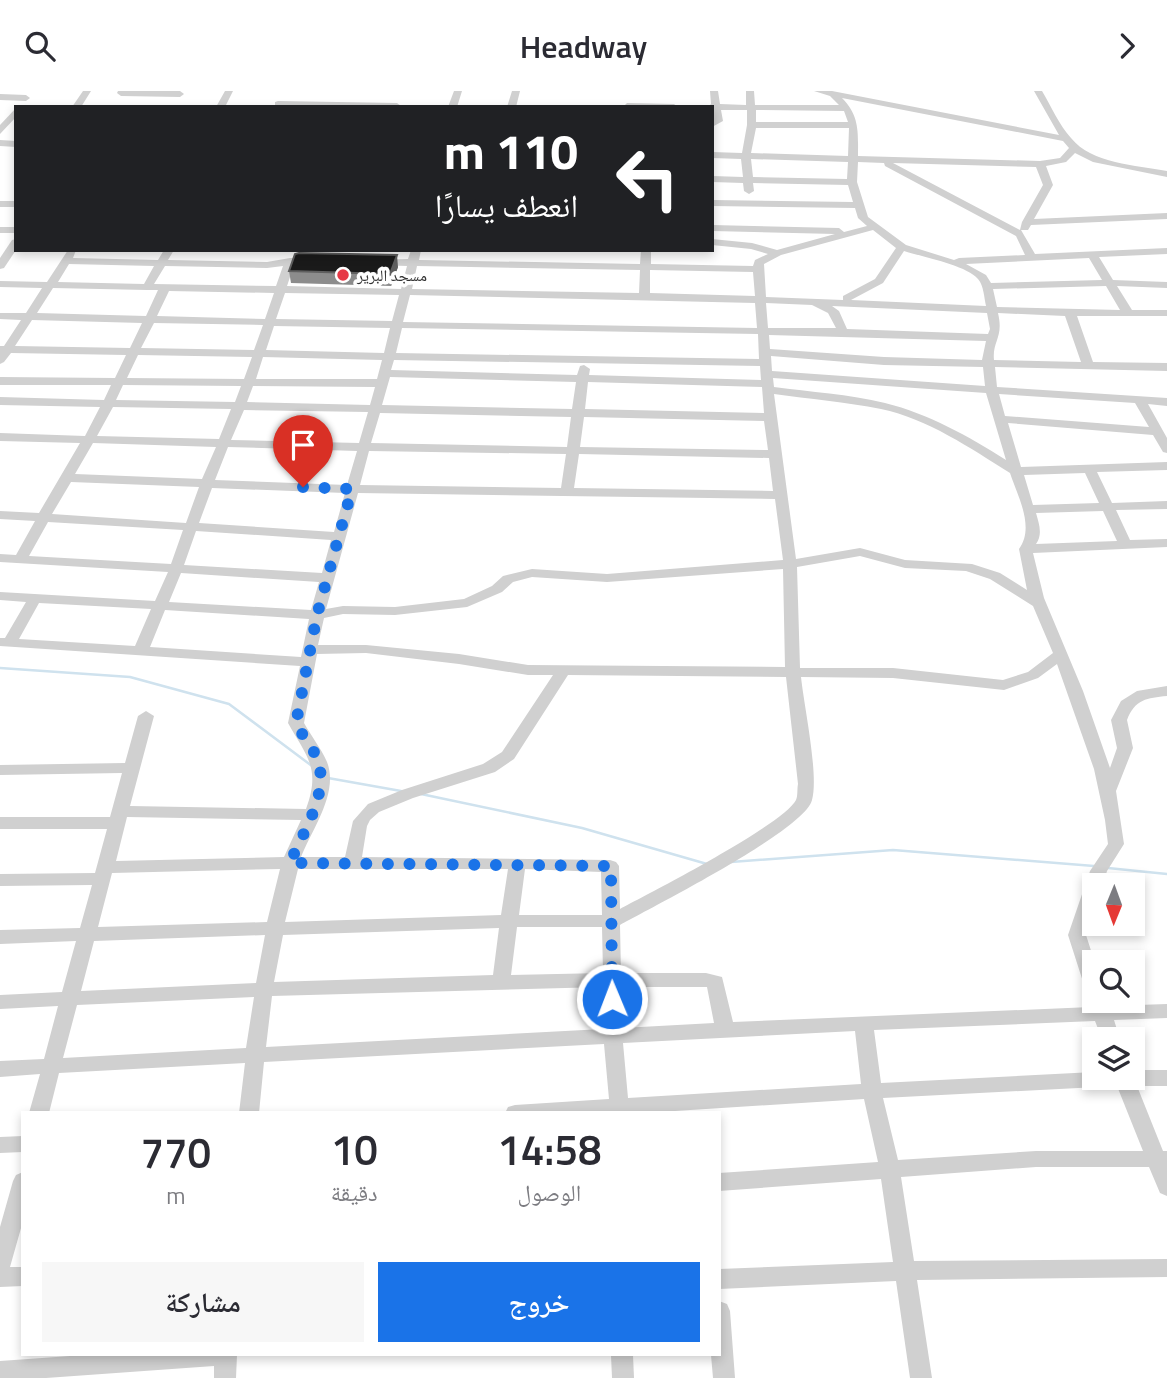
<!DOCTYPE html>
<html lang="ar">
<meta charset="utf-8">
<style>
:root{--surface:#fff;--page:#f7f7f7;--text:#2b2b33;--muted:#7c7c81;--accent:#1a73e8}
body{margin:0;font-family:"Titillium Web","Noto Naskh Arabic",sans-serif;background:var(--page);color:var(--text);direction:rtl;height:100vh;display:flex;flex-direction:column;font-size:26px;white-space:nowrap}
*{box-sizing:border-box;margin:0}
p{font-size:23px;color:var(--muted)}
.icon{flex:none;width:38px;height:38px;fill:none;stroke:currentColor;stroke-width:2;stroke-linecap:round;stroke-linejoin:round}
.map{position:relative;flex:1;overflow:hidden;direction:ltr}
.side{position:absolute;left:21px;top:1020px;width:700px;height:245px;display:flex;flex-direction:column;background:var(--surface);border-radius:0px;box-shadow:0 4px 10px #0003;direction:rtl}
.side>*{flex:none}
.guide{position:absolute;left:14px;top:14px;width:700px;height:147px;border-radius:0px;box-shadow:0 4px 10px #0003;direction:rtl;background:#202124;color:#fff;overflow:hidden}
.needle{width:46px;rotate:181deg}
.tools{position:absolute;left:1082px;top:782px;display:grid;gap:14px}
.tools a{display:grid;place-items:center;width:63px;height:63px;border-radius:0px;background:var(--surface);box-shadow:0 4px 10px #0003;font-size:35px}
.pin{position:absolute;display:grid;place-items:center;width:60px;height:60px;color:#fff;margin:-72px -30px;border-radius:50% 50% 50% 0;rotate:-45deg;box-shadow:0 0 7px #0007}
.pin .icon{rotate:45deg}
.me{position:absolute;width:77px;margin:-38px;rotate:359deg;stroke-linejoin:round;filter:drop-shadow(0 0 5px #0008)}
.turn{display:flex;align-items:center;gap:24px;height:147px;padding:0 21px;font-size:32px}
.turn .icon{width:91px;height:91px;stroke-width:2.5}
.turn b{display:block;font-size:49px;line-height:60px}
.eta{display:flex;justify-content:space-evenly;align-items:center;height:119px;text-align:center}
.eta b{font-size:42px;font-weight:600;line-height:49px}
.cta{display:flex;gap:14px;margin-top:auto;padding:14px 21px}
.cta a{flex:1;height:80px;border-radius:0px;background:var(--accent);color:#fff;font-size:28px;font-weight:600;line-height:80px;text-align:center}
.cta a+a{background:var(--page);color:var(--text)}
header{display:flex;justify-content:space-between;align-items:center;height:91px;padding:0 21px;background:var(--surface);font-size:32px;font-weight:600}
.map>svg:first-child{display:block}
.lines{fill:none;stroke-linecap:round;stroke-linejoin:round}
.stream{stroke:#cfe2ee;stroke-width:2.5}
.minor{fill:#d0d0d0;fill-rule:evenodd}
.wall{fill:#8c8c8c}
.shaded-wall{fill:#5f5f5f}
.building{fill:#1a1a1a;stroke:#5f5f5f;stroke-width:2}
.route{stroke:#1a73e8;stroke-width:12;stroke-dasharray:0 21.6}
.poi-dot{fill:#e63946;stroke:#fff;stroke-width:2.5}
.labels{text-anchor:middle;dominant-baseline:central;stroke-width:7;stroke-linejoin:round;paint-order:stroke}
.far-poi-label{font-size:16px;fill:#333;stroke:#fff;text-anchor:start}
</style>
<header><svg class="icon" aria-label="forward" viewBox="0 0 24 24"><path d="M9 5l7 7-7 7"/></svg>Headway<svg class="icon" aria-label="search" viewBox="0 0 24 24"><circle cx="10" cy="10" r="6"/><path d="M15 15l6 6"/></svg></header>
<div class="map">
<svg width="1167" height="1287" viewBox="0 0 1167 1287">
<rect width="100%" height="100%" fill="#fff"/>
<g class="lines">
<g class="stream">
<path d="M0 577 130 586 229 613 312 675"/>
<path d="M328 687 401 700"/>
<path d="M421 703 582 737 707 773"/>
<path d="M731 771 893 759 1094 775"/>
<path d="M1108 777 1167 783"/>
</g>
<g class="minor">
<path d="M83 0H91L81 16H72Z"/>
<path d="M118 0H180L184 3 180 6 121 5 117 2Z"/>
<path d="M225 0H233L225 16H216Z"/>
<path d="M454 0H462L457 16H448Z"/>
<path d="M512 0H520L516 16H507Z"/>
<path d="M710 0H718L720 13 746 14V0H754L755 14H839L830 5 814 0H832L1059 44 1034 0H1042C1051 15 1059 34 1071 47 1092 73 1136 74 1167 80V86L1093 71 1075 62 1066 71 1046 75 1053 94 1034 128 1167 122V128L1031 134 1028 139H1021L1035 163 1167 157V163L1099 166 1113 189 1167 191V197L1117 195 1132 219H1167V225H1077L1093 271 1167 272V280L995 276 997 296 1167 307V315L1148 313 1167 347V362L1163 361 1153 344 1008 332 1021 376 1167 371V379L1097 381 1112 412 1167 410V418L1116 419 1130 449 1167 448V456L1033 462 1044 507 1083 600 1110 677 1117 657 1111 629 1121 610 1137 600 1167 595V605C1147 607 1135 608 1127 629L1133 657 1116 700 1124 753 1107 780 1103 794H1094V821L1086 844 1095 872 1094 904 1087 902 1085 897 1068 844 1090 780 1108 753 1105 729 1094 678 1057 573 1038 587 1004 599 893 587 801 586C804 615 819 684 812 709 805 739 652 816 620 834L621 882H706L722 886 733 931 1091 916 1089 910 1094 904V910H1107L1109 915 1167 913V927L1114 929 1120 948H1102L1095 930 874 939 881 992 1094 981V987H1132V979H1167V995H1137L1163 1060H1167V1105L1160 1102 1149 1076H1036L901 1086 914 1170 1167 1168V1186L917 1189 932 1287H910L896 1190 719 1198V1178L893 1171 881 1088 719 1100V1082L878 1071 864 1008 644 1022H505L508 1016 515 1014 609 1008 604 953 264 971 259 1022H239L245 972 59 982 49 1022H29L40 983 0 986V970L44 968 58 915 0 918V904L62 901 76 850 0 853V839L80 837 92 794 0 795V783L95 782 107 738H0V726H110L122 682 0 684V674L125 672 138 625 146 620 154 625 130 715 306 718C321 677 307 666 288 632L300 575 0 555V547H5L26 511 0 509V501L155 510 168 481 0 471V463L16 464 35 430 0 428V420L39 422 80 352 0 350V342L85 345 100 316 0 314V306L104 309 111 294H0V286L115 287 126 264 11 262 4 271 0 273V255H4L21 229 0 228V222H26L42 197 0 196V190L47 191 68 159H76L73 167 158 169 164 159H174L168 169 267 171 290 167H315V171L294 174 287 195 401 198 407 175 375 174 371 173V169L408 168 411 159H421L419 169 640 173 641 159H651V173L753 175 755 169 768 163 751 158 712 154V148L752 152 777 159 835 143 712 140V134L839 137 844 141 867 135 858 127 855 117 712 115V109L853 111 848 94 753 92 754 100 749 103 744 100 743 92 712 91V85L743 86 741 68 712 67V61L742 62 747 34V19H721L723 30 712 36V16H708L711 13ZM842 7 1063 50 1069 57 1060 67 1040 70 858 65C858 42 860 25 842 7ZM756 19 844 20 848 31H756ZM756 37H849L848 65 751 62ZM751 68 848 71 847 88 753 86ZM858 71 884 72 885 75 1016 145 1025 164 959 167 954 169 906 154 868 126 857 91ZM893 72 1036 76 1043 94 1022 131 1020 139ZM873 139 896 157 875 188 843 205V209L766 206 764 173 781 164ZM904 160C923 166 966 174 978 188 984 195 984 207 986 215L851 209 883 192ZM1089 167 1102 189 991 192 986 184 966 173ZM69 173 154 175 144 193 58 191ZM165 175 267 177 283 175 276 195 154 193ZM417 175 640 179 639 202 412 198ZM650 179 753 181 755 205 650 202ZM1106 195 1120 219 997 216 993 198ZM53 197 147 199H158L146 225 37 222ZM169 200 274 202 265 228 157 225ZM285 202 399 204 392 230 276 228ZM410 204 755 212 757 237 403 231ZM766 212 812 214 828 222 836 237H768ZM832 215 987 222 990 238 988 243 847 238 839 220ZM998 222 1065 225 1081 271 994 269C992 250 1004 247 998 222ZM32 229 142 232 130 257 15 255ZM154 232 263 234 254 259 141 257ZM274 235 390 237 384 262 266 259ZM402 237 758 243 759 268 396 262ZM769 244 986 250 982 269 884 266 770 258ZM138 264 252 266 244 288 127 287ZM771 265 884 274 983 276 985 295 772 280ZM263 266 382 269 377 288H256ZM394 269 760 275 761 289 589 284 590 278 584 274 580 275 577 284 391 279ZM390 286 576 291 572 318 382 314ZM773 287 986 302 1006 369C968 345 929 323 885 312 849 303 810 301 774 296ZM588 291 762 296 764 322 585 318ZM123 294 241 295 235 311 116 309ZM253 295 375 296 370 314 247 311ZM774 303C809 308 846 311 881 318 928 328 970 357 1010 382 1018 406 1035 436 1019 458L1027 499 1000 482 972 473 905 469 860 457 796 468ZM999 303 1135 312 1149 336 1005 325ZM113 316 231 318 219 348 97 345ZM244 319 368 321 359 352 231 349ZM380 322 571 326 567 356 371 352ZM584 326 764 330 768 359 580 356ZM93 352 216 356 202 388 75 383ZM228 356 357 360 347 394 215 389ZM369 360 566 363 561 397 360 394ZM579 363 769 367 773 400 574 397ZM1085 382 1099 412 1033 414 1024 384ZM71 391 199 396 186 432 52 423ZM212 397 345 402 334 441 199 432ZM358 402 775 408 783 469 607 483 532 478 503 485 492 495 464 508 395 516 343 515 326 518ZM1103 420 1117 450 1036 453C1043 443 1039 433 1036 422ZM48 431 183 439 171 473 29 465ZM196 440 331 449 322 482 184 474ZM860 465 905 477 966 480 990 488 1033 515 1053 562 1028 581 1003 589 893 577H800L797 476ZM783 478 785 576 528 574 459 563 366 554H318L324 527 343 523 395 524 467 516 502 501 513 491 532 486 607 491ZM181 482 319 491 311 519 169 511ZM39 512 151 518 135 555 19 548ZM165 519 309 528 301 566 150 556ZM366 562 459 573 528 584H553L502 661 483 673 402 699 368 713 353 730 345 766H301C312 738 339 702 327 671 321 657 311 645 304 632L317 563ZM568 584 786 586 798 693C797 697 798 705 796 709 783 734 650 802 620 818L619 775 616 771 610 769 362 766 367 735 370 729 379 721 413 707 495 681 514 668ZM127 726 301 729 284 766 116 770ZM280 778 267 831 98 836 112 782ZM298 778H508L501 824 285 831ZM525 778 601 781 602 824H519ZM517 836H602L603 882 511 884ZM499 837 493 884 274 891 283 844ZM265 844 256 892 81 900 94 850ZM603 896V938L266 956 272 905ZM621 896H707L714 932 622 937ZM254 906 246 957 63 967 77 914ZM855 940 861 993 628 1007 623 952ZM1117 995 1143 1060H1036L898 1069 883 1007Z"/>
<path d="M0 3 26 4 30 7 26 10 0 9Z"/>
<path d="M278 10 397 12 401 15H275V11Z"/>
<path d="M627 12 674 13 678 16H623Z"/>
<path d="M16 17V26L0 43V34Z"/>
<path d="M0 49 16 50V56L0 55Z"/>
<rect x="0" y="110" width="16" height="6"/>
<rect x="0" y="136" width="16" height="6"/>
<path d="M16 148V159L4 177 0 178V167L12 149Z"/>
<path d="M23 1045V1061L0 1062V1046Z"/>
<path d="M23 1081V1130L10 1176H23V1195L0 1196V1136L13 1090 16 1084Z"/>
<path d="M719 1210 727 1213 730 1220 735 1287H713L711 1264H719Z"/>
<path d="M84 1264H237L236 1287H214V1275L46 1287H0V1270Z"/>
<path d="M611 1264H633L634 1287H612Z"/>
</g>
</g>
<path class="wall" d="M398 176 391 195 291 192 289 180Z"/>
<path class="shaded-wall" d="M397 164 398 176 391 195 390 183Z"/>
<path class="building" d="M299 162 397 164 390 183 289 180 295 163Z"/>
<g class="lines">
<path class="route" d="M303 396 352 398 317 524 296 632C302 645 313 656 318 670 329 703 303 741 290 772L611 775 612 908"/>
</g>
<circle class="poi-dot" cx="343" cy="184" r="7"/>
<g class="labels">
<g class="far-poi-label">
<text x="357" y="184">مسجد البرير</text>
</g>
</g>
</svg>
<div class="tools">
<a><svg class="needle" viewBox="-14 -14 28 28"><path d="M0-13l5 13h-10z" fill="#e53935"/><path d="M0 13l5-13h-10z" fill="#7c7c81"/></svg></a>
<a><svg class="icon" aria-label="search" viewBox="0 0 24 24"><circle cx="10" cy="10" r="6"/><path d="M15 15l6 6"/></svg></a>
<a><svg class="icon" aria-label="layers" viewBox="0 0 24 24"><path d="M12 4l9 5-9 5-9-5zM3 14l9 5 9-5"/></svg></a>
</div>
<div class="pin" style="left:303px;top:396px;background:#d93025"><svg class="icon" aria-label="arrive" viewBox="0 0 24 24"><path d="M6 21V4h12l-3 4 3 4H6"/></svg></div>
<svg class="me" style="left:612px;top:908px" viewBox="-20 -20 40 40"><circle r="17" fill="#1a73e8" stroke="#fff" stroke-width="3"/><path d="M0-11L8 9 0 5-8 9z" fill="#fff"/></svg>
<div class="guide">
<div class="turn"><svg class="icon" aria-label="left" viewBox="0 0 24 24"><path d="M17 20v-9H6M10 6l-5 5 5 5"/></svg><div><b>110 m</b>انعطف يسارًا</div></div>
</div>
<section class="side">
<div class="eta">
<div><b>14:58</b><p>الوصول</p></div>
<div><b>10</b><p>دقيقة</p></div>
<div><b>770</b><p>m</p></div>
</div>
<div class="cta"><a>خروج</a><a>مشاركة</a></div>
</section>
</div>
